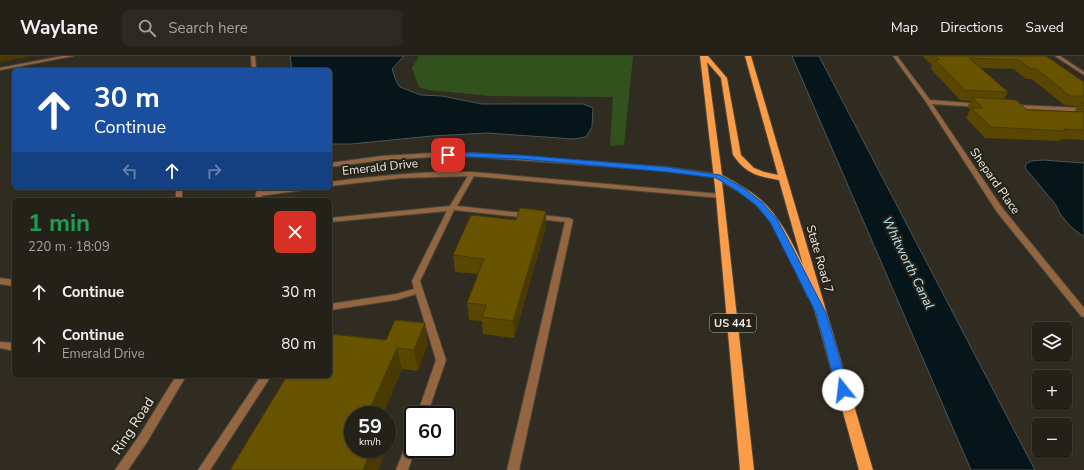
<!DOCTYPE html>
<meta charset="utf-8">
<style>
:root{--surface:#242119;--page:#2c2922;--text:#f1f3f6;--muted:#a3a3a2;--line:#413e38}
body{margin:0;font-family:"Nunito Sans",sans-serif;background:var(--page);color:var(--text);height:100vh;display:flex;flex-direction:column;font-size:15px;white-space:nowrap}
*{box-sizing:border-box;margin:0}
p{font-size:13px;color:var(--muted)}
.icon{flex:none;width:22px;height:22px;fill:none;stroke:currentColor;stroke-width:2;stroke-linecap:round;stroke-linejoin:round}
.map{position:relative;flex:1;overflow:hidden}
.side{position:absolute;left:12px;top:142px;width:320px;height:180px;display:flex;flex-direction:column;background:var(--surface);border-radius:6px;box-shadow:0 1px 3px #0004,0 0 0 1px var(--line)}
.side>*{flex:none}
.guide{position:absolute;left:12px;top:12px;width:320px;height:122px;border-radius:6px;box-shadow:0 1px 3px #0004,0 0 0 1px var(--line);background:#1a4fa0;color:#fff;overflow:hidden}
.buttons{position:absolute;left:1032px;top:266px;display:grid;gap:8px}
.buttons a{display:grid;place-items:center;width:40px;height:40px;border-radius:6px;background:var(--surface);box-shadow:0 1px 3px #0004,0 0 0 1px var(--line);font-size:20px}
.speed{position:absolute;left:344px;top:350px;display:flex;gap:8px;font-size:20px;font-weight:700;text-align:center}
.speed>*{display:grid;place-content:center;width:52px;height:52px;border-radius:50%;background:var(--surface);box-shadow:0 1px 3px #0004,0 0 0 1px var(--line);line-height:1}
.speed small{font-size:10px;font-weight:400}
.speed .limit{border:2px solid #111;border-radius:6px;background:#fff;color:#111}
.pin{position:absolute;display:grid;place-items:center;width:34px;height:34px;color:#fff;margin:-17px;border-radius:8px;box-shadow:0 2px 6px #0006}
.me{position:absolute;width:44px;margin:-22px;rotate:344deg;stroke-linejoin:round;filter:drop-shadow(0 0 3px #0008)}
.turn{display:flex;align-items:center;gap:14px;height:84px;padding:0 16px;font-size:18px}
.turn .icon{width:52px;height:52px;stroke-width:2.5}
.turn b{display:block;font-size:28px;line-height:34px}
.lanes{display:flex;align-items:center;height:38px;padding:0 16px;background:#0003;justify-content:center;gap:20px;direction:ltr}
.lanes .off{opacity:.35}
.round{display:grid;place-items:center;flex:none;width:42px;height:42px;border-radius:6px;background:var(--page)}
.overview{display:flex;align-items:center;justify-content:space-between;height:68px;padding:0 16px}
h1{font-size:24px;font-weight:700;line-height:30px;color:#1e9e55}
ul{padding:0;list-style:none}
li{display:flex;align-items:center;gap:12px;height:52px;padding:0 16px}
li div{flex:1}
li b{display:block;font-size:15px}
li em{font-style:normal}
header{display:flex;align-items:center;gap:24px;box-sizing:border-box;height:56px;padding:0 20px;background:var(--surface);border-bottom:1px solid var(--line)}
header strong{font-size:19px}
nav{display:flex;gap:22px;margin-inline-start:auto;font-size:14px}
.search{width:280px;height:36px;background:var(--page);display:flex;align-items:center;gap:10px;box-sizing:border-box;padding:0 14px;border-radius:6px;color:var(--muted);font-size:15px}
.map>svg:first-child{display:block}
.green{fill:#31521d}
.water{fill:#061519;stroke:#4c5556}
.lines{fill:none;stroke-linecap:round;stroke-linejoin:round}
.service-casing{stroke:#4b473c;stroke-width:2}
.minor-casing{stroke:#4b473c;stroke-width:2}
.primary-casing{stroke:#4b473c;stroke-width:2}
.service{fill:#936641;fill-rule:evenodd}
.minor{fill:#936641;fill-rule:evenodd}
.primary{fill:#fb9c49;fill-rule:evenodd}
.wall{fill:#594701;fill-rule:evenodd}
.shaded-wall{fill:#493a01}
.building{fill:#685301;stroke:#493a01}
.route{fill:#1a73e8;stroke:#114b97}
.labels{text-anchor:middle;dominant-baseline:central;stroke-width:4;stroke-linejoin:round;paint-order:stroke}
.shield{fill:#262218;stroke:#b2afa7;stroke-width:1}
.shield-label{font-size:11px;font-weight:bold;fill:#eeebe4}
.street-label{font-size:12px;fill:#eeebe4;stroke:#262218}
.water-label{font-size:13px;font-style:italic;fill:#b6ecf9;stroke:#262218}
.near-street-label{font-size:14px;fill:#eeebe4;stroke:#262218}
</style>
<header>
<strong>Waylane</strong>
<div class="search"><svg class="icon" aria-label="search" viewBox="0 0 24 24"><circle cx="10" cy="10" r="6"/><path d="M15 15l6 6"/></svg>Search here</div>
<nav><a>Map</a><a>Directions</a><a>Saved</a></nav>
</header>
<div class="map">
<svg width="1084" height="414" viewBox="0 0 1084 414">
<rect width="100%" height="100%" fill="#302c21"/>
<path class="green" d="M419 0H633L624 89 610 90 613 41 490 40 428 34 419 31 412 12Z"/>
<g class="water">
<path d="M290 0H404L392 13 396 25 400 31 421 39 442 40 482 48H583L593 52 592 71 586 81 574 83 487 77 432 80 351 88H330V14H292Z"/>
<path d="M792 0H819L1035 414H971Z"/>
<path d="M1043 104 1084 107V181L1070 170 1060 158 1056 149 1025 112 1026 108 1031 105Z"/>
</g>
<g class="lines">
<g class="service-casing">
<g id="service">
<path d="M63 0H73L0 14V12Z"/>
<path d="M251 0H255L256 14H252Z"/>
<path d="M472 116 475 118 457 150 569 162 573 164 519 414H507L565 166 454 154 420 225 446 304 427 359H417L436 304 416 238 396 244 330 254V248L396 238 414 233 412 225 447 155 330 166V162L450 150 469 118Z"/>
<path d="M178 132H184L182 135V144H176V135Z"/>
<path d="M257 132H263L261 144H255Z"/>
<path d="M0 222 14 224V230L0 228Z"/>
<path d="M0 286 14 287V295L0 292Z"/>
<path d="M176 320H186L147 386 128 414H115L139 380Z"/>
<path d="M261 320H271L210 414H198Z"/>
<path d="M413 380V393H415L408 414H396L409 382Z"/>
</g>
</g>
<g class="minor-casing">
<g id="minor">
<path d="M893 0H897L930 44 981 48V50L979 51 932 48 1003 153 1084 252V261L1081 260 997 156 926 46Z"/>
<path d="M1055 0H1060L1084 16V19Z"/>
<path d="M1015 49 1084 52V56L1013 52 1012 51Z"/>
<path d="M433 97H476L667 111 718 118 721 120 718 122 667 115 476 101H433L382 104 330 111V107L382 100Z"/>
<path d="M436 116H472L720 138 723 140 720 142 472 120 401 122 330 130V126C365 121 400 118 436 116Z"/>
<path d="M289 132H307L304 134 259 140 256 138 259 136Z"/>
</g>
</g>
<g class="primary-casing">
<path id="primary" d="M700 0H708L727 22 741 99 754 112 764 116 778 119 745 0H751L873 414H859L811 241 807 240 806 237C791 207 780 172 756 149 746 139 734 133 722 126L754 414H740L716 140ZM707 6 721 22 733 99C746 118 757 120 779 124L803 209C792 186 780 161 761 144 749 134 735 126 722 119Z"/>
</g>
<use href="#service" class="service"/>
<use href="#minor" class="minor"/>
<use href="#primary" class="primary"/>
</g>
<g class="wall">
<path d="M924 0H1046L1084 26V84L1061 83 1060 85 985 82 966 62 970 54 967 51 971 45 960 44 931 13 932 9 923 1ZM980 12 1014 13 1026 23H1032L1064 49 1078 50 1074 56 1027 54 1004 43 1008 36Z"/>
<path d="M546 171 514 282 483 278 482 265 469 264 467 247 478 218 455 216 453 199Z"/>
<path d="M386 284 428 288 418 315 402 313 353 393H385L386 395 230 414Z"/>
</g>
<g class="shaded-wall">
<path d="M0 0H32L0 6Z"/>
<path d="M546 155V171L514 282 513 265Z"/>
<path d="M425 267 428 288 418 315 414 294Z"/>
<path d="M397 292 402 313 383 359H367Z"/>
<path d="M372 393H385L386 395 378 414H363Z"/>
</g>
<g class="building">
<path d="M936 0H1046L1084 26V40H1070L1037 13H1031L1019 4 969 2 1008 36 965 34 935 4H940Z"/>
<path d="M972 41 1016 44 1027 54 1084 56V74L1064 73 1066 75 991 71 971 52H983Z"/>
<path d="M1080 47H1084V50Z"/>
<path d="M520 152 546 155 513 265 482 261 486 249 467 247 484 203 453 199 471 159 516 164Z"/>
<path d="M395 264 425 267 414 294 397 292 367 359H353V393H372L363 414H230L287 320H330V278L386 284Z"/>
</g>
<path class="route" d="M448 96 520 99 667 111 720 119 742 131 762 146 777 163 792 191 826 257 849 334 847 337 843 339 839 337 837 334 816 257 770 166 756 149 736 134 716 122 667 116 520 103 445 100V97Z"/>
<g class="labels">
<rect class="shield" x="710" y="258" width="46" height="18" rx="3"/>
<g class="shield-label">
<text x="733" y="267">US 441</text>
</g>
<g class="street-label">
<text transform="translate(380 111) rotate(-6)">Emerald Drive</text>
<text transform="translate(995 125) rotate(55)">Shepard Place</text>
<text transform="translate(820 203) rotate(74)">State Road 7</text>
</g>
<g class="water-label">
<text transform="translate(908 207) rotate(64)">Whitworth Canal</text>
</g>
<g class="near-street-label">
<text transform="translate(133 370) rotate(-57)">Ring Road</text>
</g>
</g>
</svg>
<div class="buttons">
<a><svg class="icon" aria-label="layers" viewBox="0 0 24 24"><path d="M12 4l9 5-9 5-9-5zM3 14l9 5 9-5"/></svg></a>
<a>+</a>
<a>−</a>
</div>
<div class="speed"><div>59<small>km/h</small></div><div class="limit">60</div></div>
<div class="pin" style="left:448px;top:99px;background:#d93025"><svg class="icon" aria-label="arrive" viewBox="0 0 24 24"><path d="M6 21V4h12l-3 4 3 4H6"/></svg></div>
<svg class="me" style="left:843px;top:334px" viewBox="-20 -20 40 40"><circle r="19" fill="#fff"/><path d="M0-13L10 11 0 6-10 11z" fill="#1a73e8"/></svg>
<div class="guide">
<div class="turn"><svg class="icon" aria-label="ahead" viewBox="0 0 24 24"><path d="M12 20V5M6 11l6-6 6 6"/></svg><div><b>30 m</b>Continue</div></div>
<div class="lanes"><svg class="icon off" aria-label="left" viewBox="0 0 24 24"><path d="M17 20v-9H6M10 6l-5 5 5 5"/></svg><svg class="icon" aria-label="ahead" viewBox="0 0 24 24"><path d="M12 20V5M6 11l6-6 6 6"/></svg><svg class="icon off" aria-label="right" viewBox="0 0 24 24"><path d="M7 20v-9h11M14 6l5 5-5 5"/></svg></div>
</div>
<section class="side">
<div class="overview"><div><h1>1 min</h1><p>220 m · 18:09</p></div><a class="round" style="background:#d93025;color:#fff"><svg class="icon" aria-label="close" viewBox="0 0 24 24"><path d="M6 6l12 12M18 6L6 18"/></svg></a></div>
<ul>
<li><svg class="icon" aria-label="ahead" viewBox="0 0 24 24"><path d="M12 20V5M6 11l6-6 6 6"/></svg><div><b>Continue</b></div><em>30 m</em></li>
<li><svg class="icon" aria-label="ahead" viewBox="0 0 24 24"><path d="M12 20V5M6 11l6-6 6 6"/></svg><div><b>Continue</b><p>Emerald Drive</p></div><em>80 m</em></li>
</ul>
</section>
</div>
